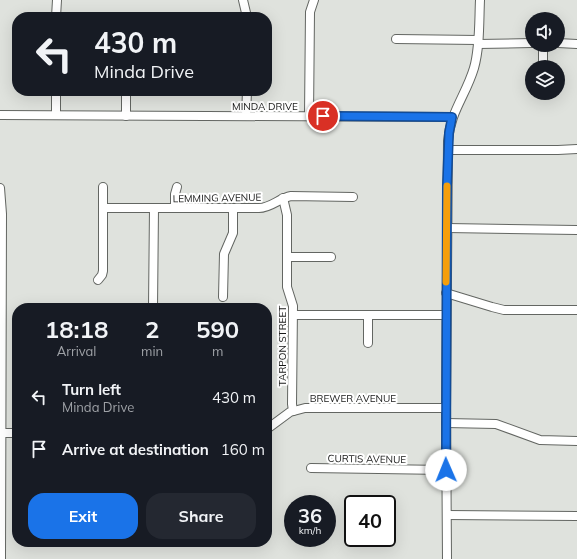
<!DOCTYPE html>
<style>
:root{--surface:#171b24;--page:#242831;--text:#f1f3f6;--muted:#9ea1a6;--accent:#1a73e8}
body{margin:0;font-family:Mulish,sans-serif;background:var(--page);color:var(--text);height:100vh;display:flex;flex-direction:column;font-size:15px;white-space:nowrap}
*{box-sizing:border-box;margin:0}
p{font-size:13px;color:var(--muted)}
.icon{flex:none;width:22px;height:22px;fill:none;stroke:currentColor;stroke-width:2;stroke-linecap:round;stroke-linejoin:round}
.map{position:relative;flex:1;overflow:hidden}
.side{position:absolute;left:12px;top:303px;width:260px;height:244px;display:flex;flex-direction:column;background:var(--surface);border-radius:16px;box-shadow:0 4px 16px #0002}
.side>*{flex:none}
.banner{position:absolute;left:12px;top:12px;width:260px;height:84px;border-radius:16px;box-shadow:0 4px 16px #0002;background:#171b24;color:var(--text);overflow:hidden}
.controls{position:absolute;left:525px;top:12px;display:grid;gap:8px}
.controls a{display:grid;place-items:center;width:40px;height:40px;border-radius:50%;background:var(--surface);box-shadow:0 4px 16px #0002;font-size:20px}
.speed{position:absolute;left:284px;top:495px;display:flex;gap:8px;font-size:20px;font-weight:700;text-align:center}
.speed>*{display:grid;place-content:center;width:52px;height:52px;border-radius:50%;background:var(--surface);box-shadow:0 4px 16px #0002;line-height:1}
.speed small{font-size:10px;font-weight:400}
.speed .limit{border:2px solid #111;border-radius:6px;background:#fff;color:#111}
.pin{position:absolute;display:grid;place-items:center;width:34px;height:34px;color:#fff;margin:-17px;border:2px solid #fff;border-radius:50%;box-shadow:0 1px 4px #0007}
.me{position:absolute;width:44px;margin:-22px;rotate:359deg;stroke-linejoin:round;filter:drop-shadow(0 0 3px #0008)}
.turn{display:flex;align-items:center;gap:14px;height:84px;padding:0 16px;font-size:18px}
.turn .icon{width:52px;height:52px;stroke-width:2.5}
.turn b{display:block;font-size:28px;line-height:34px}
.eta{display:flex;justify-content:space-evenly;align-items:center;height:68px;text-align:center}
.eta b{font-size:24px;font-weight:700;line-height:28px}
.action{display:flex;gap:8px;margin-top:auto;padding:8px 16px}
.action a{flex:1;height:46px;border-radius:16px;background:var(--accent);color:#fff;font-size:16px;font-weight:700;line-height:46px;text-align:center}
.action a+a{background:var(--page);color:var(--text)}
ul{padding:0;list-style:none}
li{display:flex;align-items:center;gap:12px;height:52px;padding:0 16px}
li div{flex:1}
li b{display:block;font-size:15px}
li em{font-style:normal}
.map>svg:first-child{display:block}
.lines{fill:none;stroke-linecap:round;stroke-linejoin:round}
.minor-casing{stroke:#636662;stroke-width:10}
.minor{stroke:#fff;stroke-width:8}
.route-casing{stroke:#114b97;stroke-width:10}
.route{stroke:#1a73e8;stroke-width:7}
.slow{stroke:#f59e0b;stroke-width:7}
.labels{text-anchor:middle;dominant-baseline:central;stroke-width:4;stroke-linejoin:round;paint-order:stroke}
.street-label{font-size:10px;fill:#181918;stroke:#fff}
</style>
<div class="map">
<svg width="577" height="559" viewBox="0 0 577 559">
<rect width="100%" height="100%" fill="#dfe2dd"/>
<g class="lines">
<g class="minor-casing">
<g id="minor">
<path d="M243 0 247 17"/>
<path d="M56 17 57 0"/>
<path d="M396 39 478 40"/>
<path d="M558 43 577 44"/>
<path d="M478 44 532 43"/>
<path d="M543 67V45"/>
<path d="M126 91V116"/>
<path d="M0 115 452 117"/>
<path d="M56 115V91"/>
<path d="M246 116 247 91"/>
<path d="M309 116 310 12 314 0"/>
<path d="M448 150H558L577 149"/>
<path d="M0 188 2 214 1 559"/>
<path d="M283 198 287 215V287L293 306 292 404 293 411"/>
<path d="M103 208H259C271 208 279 198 291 196L353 197"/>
<path d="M175 208V194L177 187"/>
<path d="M447 228 577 230"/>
<path d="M287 257H331"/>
<path d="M98 280 102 275 103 271V187"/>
<path d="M446 293 492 307 504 310H577"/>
<path d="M223 297 224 254 233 233V208"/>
<path d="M153 308 154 208"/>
<path d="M293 315H446"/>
<path d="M368 343V315"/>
<path d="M446 423 496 424 540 440 577 441"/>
<path d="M267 429 290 412 305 408H446"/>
<path d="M1 433H17"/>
<path d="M311 468 446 470"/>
<path d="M447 515 577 516"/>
<path d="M447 559 446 408 448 141C450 112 466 95 474 68 480 47 479 22 480 0"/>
</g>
</g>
<use href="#minor" class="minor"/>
</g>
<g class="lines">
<g class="route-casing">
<path id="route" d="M323 116 452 117 449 133 447 185 446 470"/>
</g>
<use href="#route" class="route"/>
<path class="slow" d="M446 282 447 186"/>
</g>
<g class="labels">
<g class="street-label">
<text x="265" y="106">MINDA DRIVE</text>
<text transform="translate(217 198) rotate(-1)">LEMMING AVENUE</text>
<text transform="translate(282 346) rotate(-90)">TARPON STREET</text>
<text x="353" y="398">BREWER AVENUE</text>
<text transform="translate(367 459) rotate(1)">CURTIS AVENUE</text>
</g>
</g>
</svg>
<div class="controls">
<a><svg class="icon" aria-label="sound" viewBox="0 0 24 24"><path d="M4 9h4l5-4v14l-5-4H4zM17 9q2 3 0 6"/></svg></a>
<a><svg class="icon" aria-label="layers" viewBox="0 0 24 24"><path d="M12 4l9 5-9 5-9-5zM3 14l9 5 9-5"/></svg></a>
</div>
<div class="speed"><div>36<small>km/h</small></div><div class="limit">40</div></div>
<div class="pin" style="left:323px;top:116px;background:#d93025"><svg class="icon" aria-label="arrive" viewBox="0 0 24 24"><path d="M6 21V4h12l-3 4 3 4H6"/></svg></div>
<svg class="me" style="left:446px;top:470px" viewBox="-20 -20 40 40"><circle r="19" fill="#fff"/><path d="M0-13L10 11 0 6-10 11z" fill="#1a73e8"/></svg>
<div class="banner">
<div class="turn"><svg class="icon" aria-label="left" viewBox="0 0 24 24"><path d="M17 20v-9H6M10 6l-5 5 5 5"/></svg><div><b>430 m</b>Minda Drive</div></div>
</div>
<section class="side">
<div class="eta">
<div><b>18:18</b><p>Arrival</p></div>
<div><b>2</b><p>min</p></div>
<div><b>590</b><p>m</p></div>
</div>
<ul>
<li><svg class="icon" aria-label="left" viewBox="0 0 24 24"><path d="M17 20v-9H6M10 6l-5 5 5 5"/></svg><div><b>Turn left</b><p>Minda Drive</p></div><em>430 m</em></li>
<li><svg class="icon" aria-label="arrive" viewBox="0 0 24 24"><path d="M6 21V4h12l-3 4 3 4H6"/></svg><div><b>Arrive at destination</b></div><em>160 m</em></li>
</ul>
<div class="action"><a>Exit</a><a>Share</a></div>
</section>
</div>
